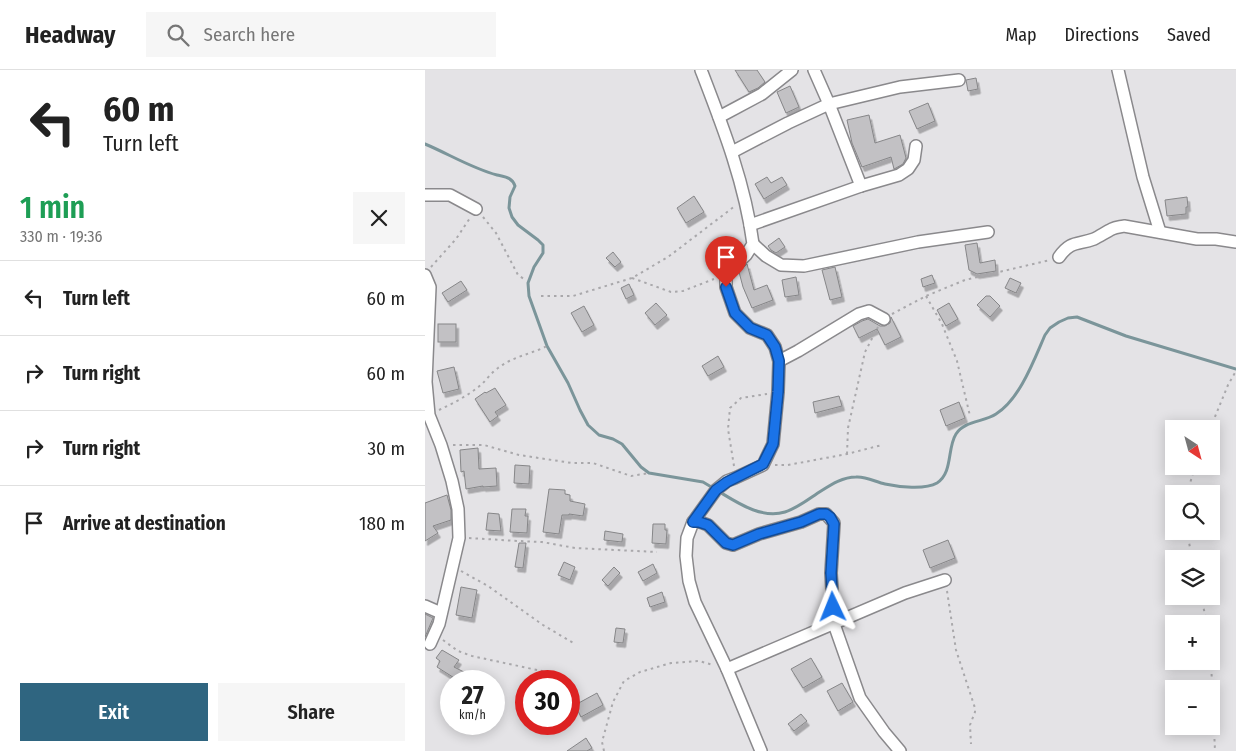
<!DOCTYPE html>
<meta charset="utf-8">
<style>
:root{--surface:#fff;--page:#f6f6f6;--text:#222;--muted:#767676;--line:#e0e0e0;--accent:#2f6580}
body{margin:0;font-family:"Fira Sans Condensed",sans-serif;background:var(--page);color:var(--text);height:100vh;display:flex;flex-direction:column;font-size:19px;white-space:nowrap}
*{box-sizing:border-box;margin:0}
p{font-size:16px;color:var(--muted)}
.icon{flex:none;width:28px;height:28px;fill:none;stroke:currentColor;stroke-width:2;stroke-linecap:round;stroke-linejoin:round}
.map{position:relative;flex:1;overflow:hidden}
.side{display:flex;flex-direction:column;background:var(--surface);width:425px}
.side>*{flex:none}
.top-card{background:#fff;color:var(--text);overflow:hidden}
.needle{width:32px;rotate:144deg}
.buttons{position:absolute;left:740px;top:350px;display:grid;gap:10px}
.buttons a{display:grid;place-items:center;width:55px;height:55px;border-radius:0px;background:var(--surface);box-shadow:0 2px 12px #0003;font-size:25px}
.speed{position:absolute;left:15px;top:600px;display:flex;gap:10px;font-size:25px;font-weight:700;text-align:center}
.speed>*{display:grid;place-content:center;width:65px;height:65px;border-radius:50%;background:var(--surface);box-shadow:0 2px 12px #0003;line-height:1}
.speed small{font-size:12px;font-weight:400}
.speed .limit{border:8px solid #d22;background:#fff;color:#111}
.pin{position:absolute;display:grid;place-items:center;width:42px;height:42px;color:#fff;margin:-51px -21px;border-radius:50% 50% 50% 0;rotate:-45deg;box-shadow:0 0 5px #0007}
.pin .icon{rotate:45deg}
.me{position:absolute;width:55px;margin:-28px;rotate:358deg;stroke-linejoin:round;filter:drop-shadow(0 0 4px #0008)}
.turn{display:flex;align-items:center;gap:18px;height:105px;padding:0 20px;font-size:22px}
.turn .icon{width:65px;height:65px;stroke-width:2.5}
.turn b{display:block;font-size:35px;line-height:42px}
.round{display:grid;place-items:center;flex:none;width:52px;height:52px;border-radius:0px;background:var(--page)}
.headline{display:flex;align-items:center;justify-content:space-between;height:85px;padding:0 20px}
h1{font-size:30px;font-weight:600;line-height:38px;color:#1e9e55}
.primary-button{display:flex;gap:10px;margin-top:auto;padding:10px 20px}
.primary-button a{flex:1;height:58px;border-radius:0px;background:var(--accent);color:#fff;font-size:20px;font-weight:600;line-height:58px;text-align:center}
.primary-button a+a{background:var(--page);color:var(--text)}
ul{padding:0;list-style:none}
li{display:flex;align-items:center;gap:15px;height:75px;padding:0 20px;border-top:1px solid var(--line)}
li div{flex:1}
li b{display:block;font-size:19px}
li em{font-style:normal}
header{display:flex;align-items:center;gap:30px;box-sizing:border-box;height:70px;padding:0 25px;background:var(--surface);border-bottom:1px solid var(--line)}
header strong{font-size:24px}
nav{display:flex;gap:28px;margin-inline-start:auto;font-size:18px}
.search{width:350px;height:45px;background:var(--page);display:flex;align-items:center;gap:12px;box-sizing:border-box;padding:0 18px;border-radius:0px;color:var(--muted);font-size:19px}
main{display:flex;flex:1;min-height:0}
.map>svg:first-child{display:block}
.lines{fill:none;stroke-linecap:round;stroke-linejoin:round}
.stream{stroke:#7b959a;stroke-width:3}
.building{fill:#c2c1c4;stroke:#868688;filter:url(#shadow)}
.minor-casing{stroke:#8a898c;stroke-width:14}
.path{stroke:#a9a8ab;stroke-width:2;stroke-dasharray:2.5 4;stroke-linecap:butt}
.minor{stroke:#fff;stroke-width:11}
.route-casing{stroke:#114b97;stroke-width:12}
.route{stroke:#1a73e8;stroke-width:9}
</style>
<header>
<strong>Headway</strong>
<div class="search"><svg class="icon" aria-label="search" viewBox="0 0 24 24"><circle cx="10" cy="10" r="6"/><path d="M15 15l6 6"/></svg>Search here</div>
<nav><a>Map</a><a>Directions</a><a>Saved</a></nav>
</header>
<main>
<section class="side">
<div class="top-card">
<div class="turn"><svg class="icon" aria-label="left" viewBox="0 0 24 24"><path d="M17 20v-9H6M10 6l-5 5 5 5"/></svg><div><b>60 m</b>Turn left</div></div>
</div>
<div class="headline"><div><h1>1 min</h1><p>330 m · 19:36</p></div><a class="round"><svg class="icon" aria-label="close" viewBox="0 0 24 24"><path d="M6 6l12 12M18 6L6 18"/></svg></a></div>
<ul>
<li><svg class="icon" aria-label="left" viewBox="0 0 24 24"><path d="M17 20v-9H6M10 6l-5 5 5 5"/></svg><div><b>Turn left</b></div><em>60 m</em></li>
<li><svg class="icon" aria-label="right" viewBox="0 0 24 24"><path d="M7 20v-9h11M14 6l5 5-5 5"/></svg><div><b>Turn right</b></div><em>60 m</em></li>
<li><svg class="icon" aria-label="right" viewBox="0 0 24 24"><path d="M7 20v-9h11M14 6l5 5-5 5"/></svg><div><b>Turn right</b></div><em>30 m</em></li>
<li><svg class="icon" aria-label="arrive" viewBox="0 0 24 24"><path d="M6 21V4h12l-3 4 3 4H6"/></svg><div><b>Arrive at destination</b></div><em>180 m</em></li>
</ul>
<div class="primary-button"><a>Exit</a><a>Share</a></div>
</section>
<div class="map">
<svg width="811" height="681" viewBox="0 0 811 681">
<defs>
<filter id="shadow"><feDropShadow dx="2.5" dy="4.5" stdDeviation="0" flood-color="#0004"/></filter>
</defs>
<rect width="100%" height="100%" fill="#e4e3e6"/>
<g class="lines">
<g class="stream">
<path d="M0 74C24 84 46 98 72 105 80 107 87 107 90 116L85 127 84 138 87 147 93 155 113 170 118 175V183L109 197 103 213 104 226 122 276 143 313 155 340 163 355 174 365 188 369 197 374 216 397 224 403 278 412 288 418"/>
<path d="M293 421C313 433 336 449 360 442 373 438 385 428 396 421 407 414 418 407 431 407 440 406 451 412 460 414 474 417 500 420 512 413 528 403 522 378 531 364 539 351 559 352 571 344 595 329 609 290 620 265L625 258 634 252 643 248 652 247 701 266 811 299"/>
</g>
</g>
<g class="building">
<path d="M310 0H332L340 12 333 18 324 22Z"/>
<path d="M551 8 553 19 543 21 541 10Z"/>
<path d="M365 16 374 37 361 43 352 22Z"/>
<path d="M503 33 510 51 492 59 484 41Z"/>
<path d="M444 45 450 73 475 65 481 88 478 94 471 98 469 99 466 87 437 97 427 73 422 50Z"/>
<path d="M342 107 346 113 357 107 362 115 339 129 330 114Z"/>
<path d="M269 126 279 142 261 153 252 138Z"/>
<path d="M762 127 763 137H761V144L742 146 740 130Z"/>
<path d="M354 168 360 177 351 183 346 180 343 176Z"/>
<path d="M552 173 555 193 570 190 571 201 552 204 544 200 540 175Z"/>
<path d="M188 182 196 192 190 197 181 188Z"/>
<path d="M322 194 329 220 342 215 348 230 327 238 318 217 314 202Z"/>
<path d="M410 197 417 227 405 230 397 200Z"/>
<path d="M507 205 510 213 498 217 496 209Z"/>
<path d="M371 207 374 225 360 227 357 210Z"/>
<path d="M585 208 596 213 591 223 580 218Z"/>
<path d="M36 211 42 220 23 232 17 223Z"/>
<path d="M204 214 209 225 201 229 196 218Z"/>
<path d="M561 226H565L575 236 565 247 552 235Z"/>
<path d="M231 233 242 245 230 255 220 243Z"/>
<path d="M524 233 533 249 521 256 512 240Z"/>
<path d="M159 236 169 255 157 262 146 243Z"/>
<path d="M466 247 476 267 460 275 452 259 434 268 428 256 437 251 443 249 455 256H460L465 253Z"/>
<rect x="13" y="254" width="18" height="18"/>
<path d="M293 286 299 297 283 306 277 296Z"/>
<path d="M29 297 34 319 18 323 12 301Z"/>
<path d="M70 318 81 335 70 342 73 346 65 352 50 329 60 322 61 323Z"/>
<path d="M414 326 417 336 390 343 388 332Z"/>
<path d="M534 332 540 348 521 356 515 340Z"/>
<path d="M53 378 54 399 71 398 72 416 58 417V416L41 419 39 401 36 402 35 380Z"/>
<path d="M90 395 105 396 104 414 89 413Z"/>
<path d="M124 419 140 420V424L145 425V431L160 434 158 446 144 444V445H137L134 464 118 462Z"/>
<path d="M22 425 26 440V450L8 456 13 463 0 471V433Z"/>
<path d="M87 439H101L100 446H103L102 463 85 462Z"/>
<path d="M63 443 74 444 76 461 61 460Z"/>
<path d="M228 454H240V460H242L241 474 227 473Z"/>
<path d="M180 461 198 464 197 472 179 470Z"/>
<path d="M523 470 530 488 505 498 498 480Z"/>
<path d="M94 473H101L98 498 90 497Z"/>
<path d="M139 492 150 497 145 510 133 505Z"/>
<path d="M228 494 232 503 218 511 213 502Z"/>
<path d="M189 497 195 503 183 516 177 510Z"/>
<path d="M36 517 52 520 47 548 31 545Z"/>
<path d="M237 522 240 532 225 537 222 528Z"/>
<path d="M0 544 8 548 0 567Z"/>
<path d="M191 558 200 559 198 573 189 572Z"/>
<path d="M17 580 34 590 29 597 43 604 40 611H34L12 597 15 591 11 588Z"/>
<path d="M386 588 397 607 378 618 366 599Z"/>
<path d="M417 613 428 632 413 641 402 621Z"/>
<path d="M172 623 178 635 156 647 150 635Z"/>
<path d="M376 644 382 651 369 661 363 654Z"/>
<path d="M161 668 167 678 162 681H142Z"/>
</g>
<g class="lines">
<g class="minor-casing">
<g id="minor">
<path d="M276 0C298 57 320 113 328 174L321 185 301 204V217L310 243 325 258 342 265 350 277 354 291 353 322 348 374 338 395 310 408 302 411 291 420 268 452 262 468 261 486 264 511 270 532 302 599 336 681"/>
<path d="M389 0 404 34 436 116"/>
<path d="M693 0 718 107 735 162"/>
<path d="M294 47 337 24 367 0"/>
<path d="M307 82 363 53 404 34 475 17 534 10"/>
<path d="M0 125H25L51 139"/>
<path d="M325 155 436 116 474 105 483 99 489 90 491 76"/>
<path d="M328 174 341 186 356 195 379 196 493 172 563 162"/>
<path d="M634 187C646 170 653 175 669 169 675 166 681 162 687 159 691 157 695 157 699 156L772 169H791L811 172"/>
<path d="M0 205 5 217 1 312 4 345 16 375 27 411 33 439 34 468 14 554 5 574"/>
<path d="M354 291 373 281 434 244 444 241 459 249"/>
<path d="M268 452H275L283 455 301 473 308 475 334 464 376 452 394 444H401L409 453 406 503 409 554 435 628 459 662 475 681"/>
<path d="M0 536 16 543"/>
<path d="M302 599 480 523 520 510"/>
</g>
</g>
<g class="path">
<path d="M58 147 71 163 93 205 99 209"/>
<path d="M6 197 31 169 45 148"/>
<path d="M207 208 246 222 258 221 289 209"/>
<path d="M116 226H148L207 208 243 187 310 136"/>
<path d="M501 226 517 254 532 291 545 346"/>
<path d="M467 244 501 226 540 210 625 190"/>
<path d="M14 340C29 333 44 325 57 314 62 309 67 302 73 298 87 287 106 284 122 276"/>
<path d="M785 359 803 315 811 301"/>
<path d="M28 375H59L94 385 147 393H168L206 406 224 403"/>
<path d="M422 384 423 358 440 282 453 257"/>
<path d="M350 395H363L422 384 457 375"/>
<path d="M309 396 303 359 305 338 316 328 342 324"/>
<path d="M762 424 770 396"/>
<path d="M762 461 767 489"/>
<path d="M44 468 93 471 117 472 150 478 232 482"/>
<path d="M36 501 63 516 118 555 150 574"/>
<path d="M522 521 531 580 550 638V642L545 655 546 674"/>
<path d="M776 526 782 554"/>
<path d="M18 570 33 581 47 586 126 603"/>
<path d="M786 591 790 681"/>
<path d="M179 681 177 672 188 632 199 611 215 602 246 593 274 591 288 595"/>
</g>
<use href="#minor" class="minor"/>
</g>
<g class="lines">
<g class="route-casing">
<path id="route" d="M301 217 310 243 325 258 342 265 350 277 354 291 353 322 348 374 338 394 302 412 291 420 268 452H274L283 455 301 473 308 475 334 464 376 452 394 444H401L405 447 409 454 406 503 408 537"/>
</g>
<use href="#route" class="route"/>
</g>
</svg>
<div class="buttons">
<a><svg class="needle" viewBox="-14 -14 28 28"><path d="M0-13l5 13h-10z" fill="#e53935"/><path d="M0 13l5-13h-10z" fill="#767676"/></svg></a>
<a><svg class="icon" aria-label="search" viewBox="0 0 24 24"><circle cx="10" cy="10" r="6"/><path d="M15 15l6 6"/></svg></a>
<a><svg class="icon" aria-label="layers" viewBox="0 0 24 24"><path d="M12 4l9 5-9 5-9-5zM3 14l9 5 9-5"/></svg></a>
<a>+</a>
<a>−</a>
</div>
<div class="speed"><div>27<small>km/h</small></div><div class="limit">30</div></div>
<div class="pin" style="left:301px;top:217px;background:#d93025"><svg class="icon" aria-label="arrive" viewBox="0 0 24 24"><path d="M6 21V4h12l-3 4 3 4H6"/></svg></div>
<svg class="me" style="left:408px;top:537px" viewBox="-20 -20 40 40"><path d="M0-17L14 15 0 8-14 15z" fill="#1a73e8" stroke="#fff" stroke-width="4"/></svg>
</div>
</main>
